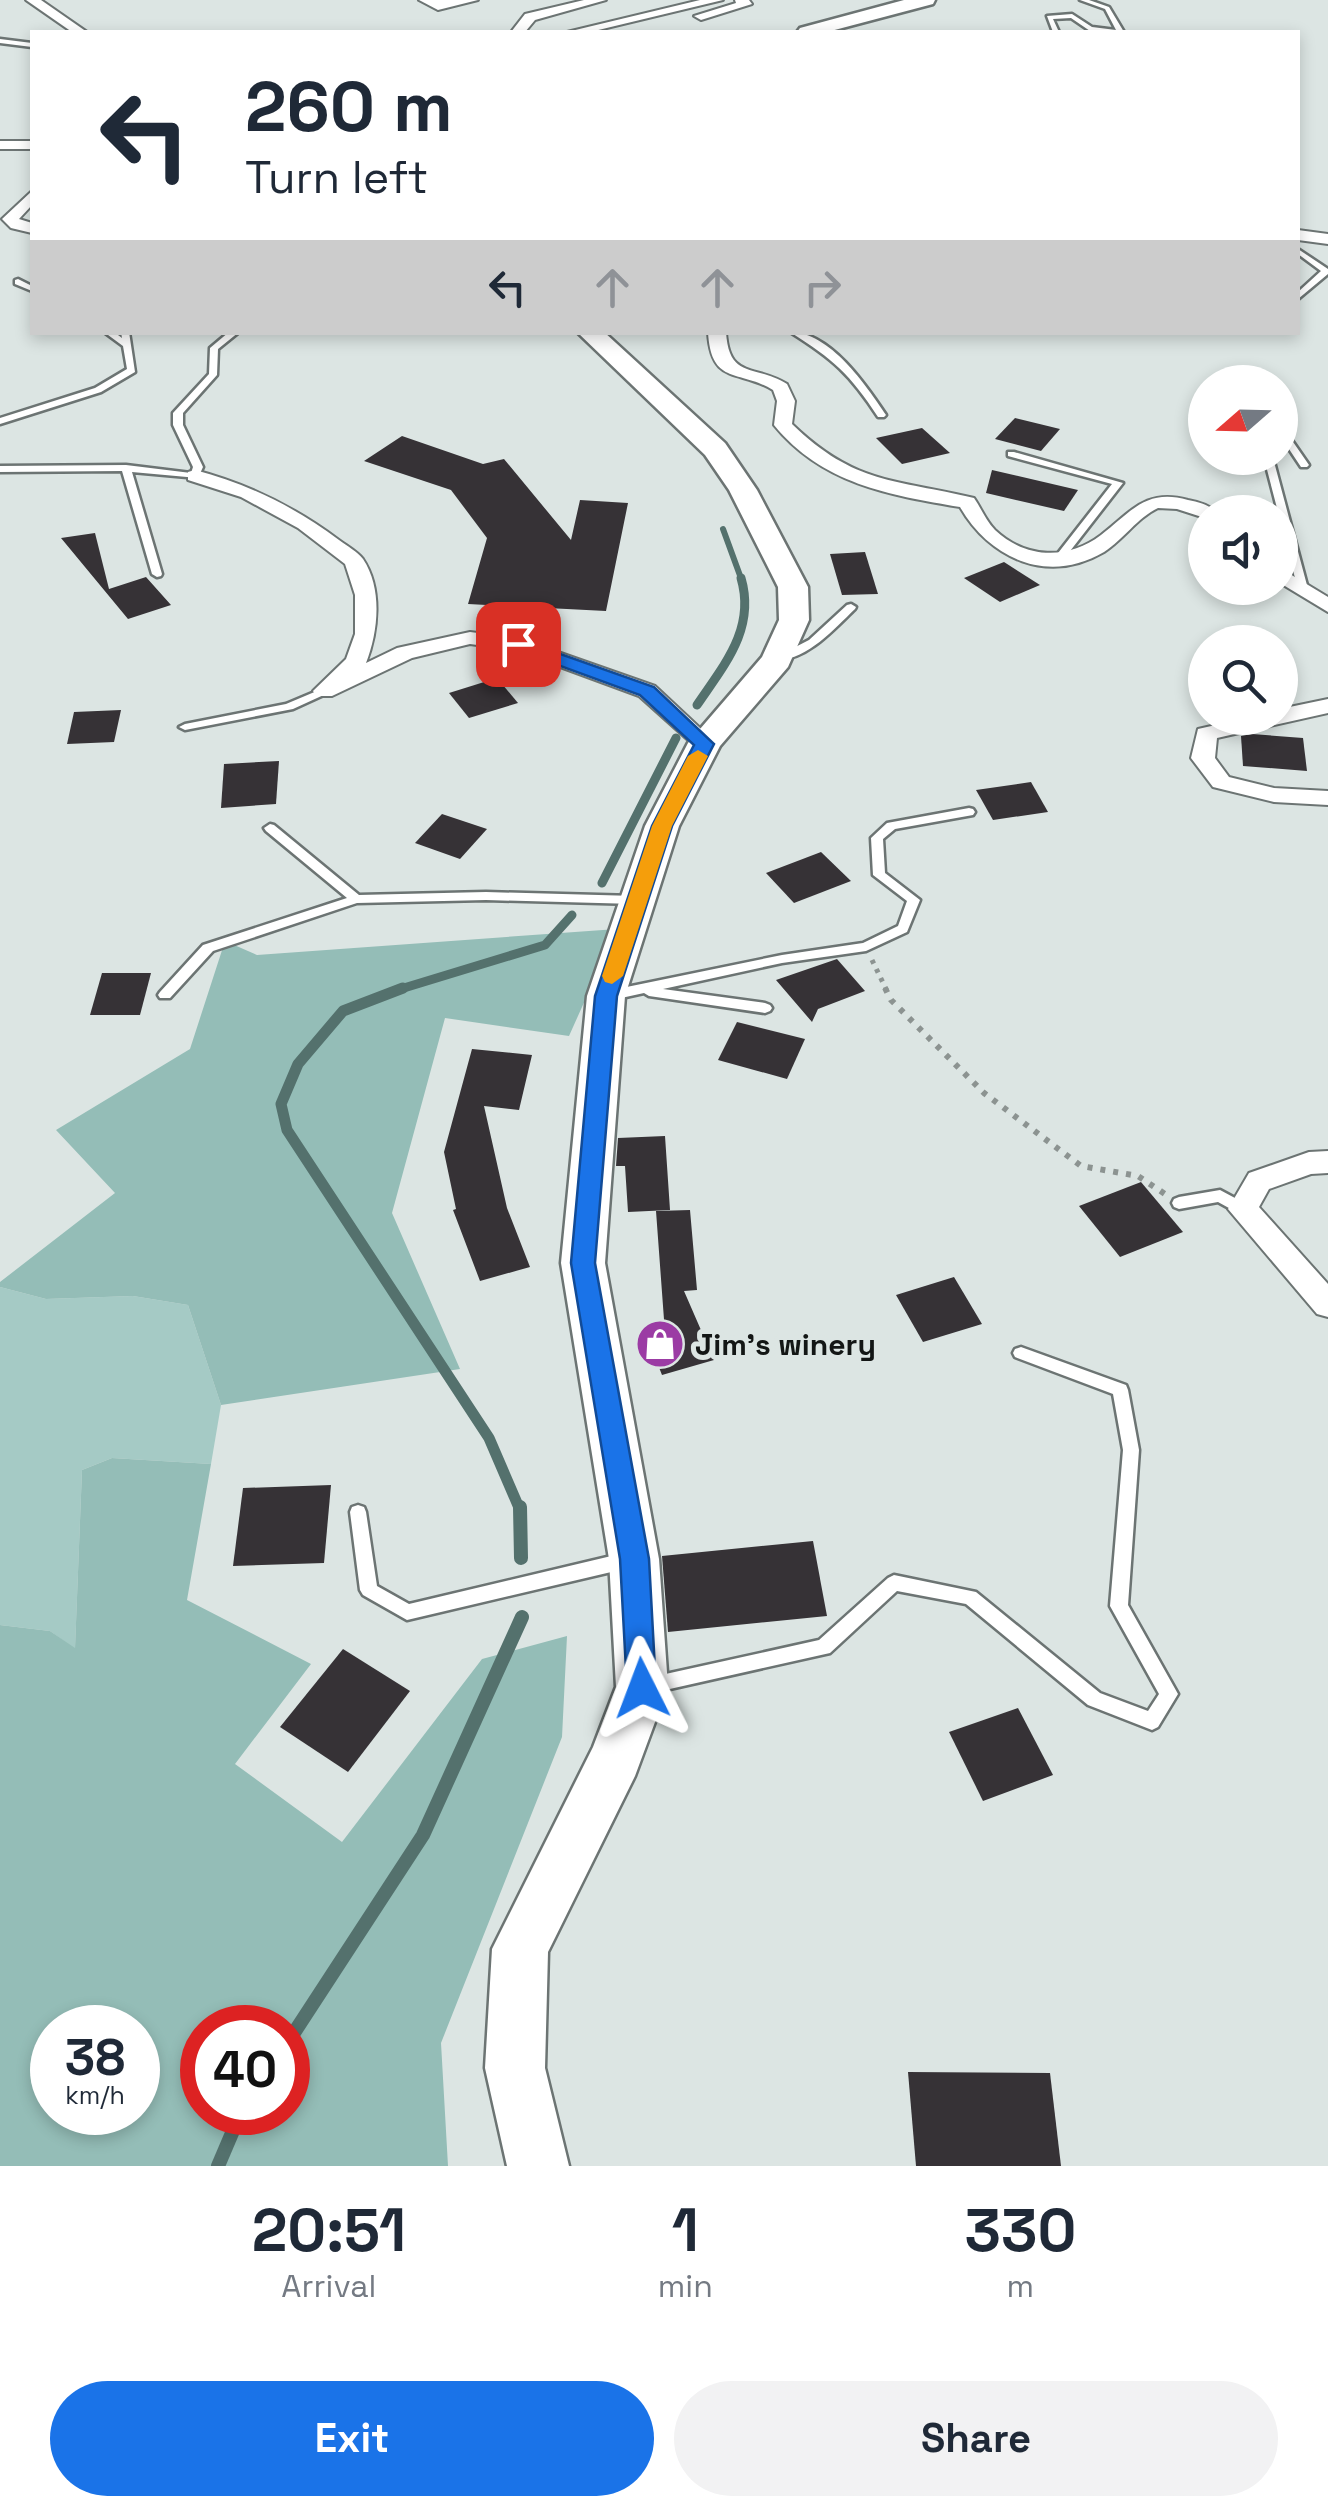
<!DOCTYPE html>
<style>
:root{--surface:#fff;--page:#f2f2f3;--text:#1f2937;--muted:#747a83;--accent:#1a73e8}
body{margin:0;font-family:"Space Grotesk",sans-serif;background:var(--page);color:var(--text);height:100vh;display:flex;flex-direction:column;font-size:38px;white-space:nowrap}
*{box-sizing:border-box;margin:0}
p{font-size:32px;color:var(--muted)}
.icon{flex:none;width:55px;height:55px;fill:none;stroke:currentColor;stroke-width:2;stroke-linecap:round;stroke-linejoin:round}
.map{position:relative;height:2166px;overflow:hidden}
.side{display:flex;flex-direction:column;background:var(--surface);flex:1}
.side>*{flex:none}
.top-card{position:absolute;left:30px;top:30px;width:1270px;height:305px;border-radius:0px;box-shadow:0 5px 15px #0003;background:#fff;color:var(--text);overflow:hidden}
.needle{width:65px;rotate:250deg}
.controls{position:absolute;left:1188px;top:365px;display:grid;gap:20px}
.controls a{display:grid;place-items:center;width:110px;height:110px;border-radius:50%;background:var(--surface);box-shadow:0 5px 15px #0003;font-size:50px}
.speed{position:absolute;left:30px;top:2005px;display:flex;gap:20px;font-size:50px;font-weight:700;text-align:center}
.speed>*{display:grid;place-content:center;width:130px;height:130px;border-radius:50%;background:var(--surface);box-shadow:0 5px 15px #0003;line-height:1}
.speed small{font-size:25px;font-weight:400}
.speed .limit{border:15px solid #d22;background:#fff;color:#111}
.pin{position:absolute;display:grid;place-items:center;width:85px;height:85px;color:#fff;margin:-42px;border-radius:20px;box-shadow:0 5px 15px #0006}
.me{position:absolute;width:110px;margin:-55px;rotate:357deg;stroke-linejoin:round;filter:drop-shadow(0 0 8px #0008)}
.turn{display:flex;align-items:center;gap:35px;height:210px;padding:0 50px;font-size:45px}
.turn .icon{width:130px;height:130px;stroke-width:2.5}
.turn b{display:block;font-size:70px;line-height:85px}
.lanes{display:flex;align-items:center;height:95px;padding:0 50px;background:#0003;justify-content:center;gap:50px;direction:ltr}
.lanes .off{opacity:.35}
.eta{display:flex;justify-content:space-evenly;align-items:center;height:170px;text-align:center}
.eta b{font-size:60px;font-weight:700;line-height:70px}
.cta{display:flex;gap:20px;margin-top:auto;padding:20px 50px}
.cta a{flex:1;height:115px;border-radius:60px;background:var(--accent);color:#fff;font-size:40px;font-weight:700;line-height:115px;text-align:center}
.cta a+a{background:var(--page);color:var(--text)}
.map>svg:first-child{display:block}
.green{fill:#a5cac5}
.forest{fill:#94bdb7;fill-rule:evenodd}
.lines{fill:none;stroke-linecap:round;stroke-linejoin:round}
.stream-far3{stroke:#54716d;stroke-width:6}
.stream-far2{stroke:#54716d;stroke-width:9}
.stream-far1{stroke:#54716d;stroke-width:11}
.stream{stroke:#54716d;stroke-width:14}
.building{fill:#363236}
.lane-casing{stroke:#6c7473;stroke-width:5}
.street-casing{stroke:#6c7473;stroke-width:4}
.secondary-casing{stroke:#6c7473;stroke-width:5}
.path-far1{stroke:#8c9391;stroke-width:5;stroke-dasharray:4 6;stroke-linecap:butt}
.path{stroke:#8c9391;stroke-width:6;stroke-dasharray:5 8;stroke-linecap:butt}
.lane{fill:#fff;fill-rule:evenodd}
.street{fill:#fff;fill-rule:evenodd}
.secondary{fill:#fff;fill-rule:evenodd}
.route{fill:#1a73e8;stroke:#114b97;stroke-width:2.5}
.slow{fill:#f59e0b}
.labels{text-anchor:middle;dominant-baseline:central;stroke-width:10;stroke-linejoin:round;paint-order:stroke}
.poi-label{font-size:30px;font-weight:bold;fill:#131615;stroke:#dce5e3;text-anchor:start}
</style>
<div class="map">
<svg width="1328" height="2166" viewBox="0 0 1328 2166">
<rect width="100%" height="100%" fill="#dce5e3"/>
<path class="green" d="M0 1287 46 1299 133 1296 188 1305 221 1405 211 1464 112 1458 82 1470 75 1649 50 1631 0 1625Z"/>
<g class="forest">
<path d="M617 929 569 1036 445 1018 392 1213 460 1369 221 1405 188 1305 133 1296 46 1299 0 1287V1282L115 1193 56 1130 190 1049 225 941 257 955Z"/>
<path d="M112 1458 211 1464 187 1600 311 1664 235 1764 342 1842 482 1659 567 1636 562 1737 441 2043 448 2166H0V1625L50 1631 75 1648 82 1470ZM52 2028H138V2112H52ZM202 2028H288V2112H202Z"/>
</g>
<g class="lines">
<path class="stream-far3" d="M723 529 742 581"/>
<g class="stream-far2">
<path d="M697 705C724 665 756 629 741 578"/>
<path d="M602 883 676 738"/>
<path d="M394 991 545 945 572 915"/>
</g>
<path class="stream-far1" d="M403 988 343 1011 298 1064 281 1104 287 1130 489 1438 520 1510"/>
<g class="stream">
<path d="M520 1507 521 1558"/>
<path d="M288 2042 423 1835 522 1617"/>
<path d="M218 2166 241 2112"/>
</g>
</g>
<g class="building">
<path d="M1015 418 1060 429 1041 451 995 439Z"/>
<path d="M922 428 950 453 902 464 876 438Z"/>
<path d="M402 436 483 464 504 459 571 540 580 500 628 503 606 611 468 604 487 538 451 490 364 461Z"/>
<path d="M992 470 1078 490 1064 511 986 493Z"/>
<path d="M95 533 109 589 146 577 171 605 128 619 61 538Z"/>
<path d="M865 552 878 594 842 595 830 554Z"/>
<path d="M1004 562 1040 585 1000 602 964 578Z"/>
<path d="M497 678 518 703 469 718 449 693Z"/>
<path d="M121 710 114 742 67 744 74 712Z"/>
<path d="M1252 734 1303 738 1307 771 1243 766 1241 736Z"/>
<path d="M279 761 276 804 221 808 224 764Z"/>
<path d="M1031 782 1048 812 993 820 976 790Z"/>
<path d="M442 814 487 829 460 859 415 843Z"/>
<path d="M821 852 851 881 794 903 766 873Z"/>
<path d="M837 959 865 991 818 1009 812 1022 776 980Z"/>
<path d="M102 973H151L140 1015H90Z"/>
<path d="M737 1022 805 1039 787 1079 718 1060Z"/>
<path d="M472 1049 532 1055 519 1110 484 1106 507 1208 530 1267 480 1281 453 1210 456 1209 444 1152Z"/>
<path d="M665 1136 670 1210 628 1212 625 1166H616L618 1138Z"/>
<path d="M1141 1182 1183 1232 1120 1257 1079 1206Z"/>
<path d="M690 1210 697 1290 684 1291 714 1360 662 1375 647 1337 665 1333 656 1211Z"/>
<path d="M954 1277 982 1324 923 1342 896 1295Z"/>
<path d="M331 1485 324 1563 233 1566 243 1488Z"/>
<path d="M813 1541 827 1616 668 1632 662 1556Z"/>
<path d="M343 1649 410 1691 348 1772 280 1727Z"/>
<path d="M1018 1708 1053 1775 983 1801 949 1732Z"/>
<path d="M908 2072 1050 2073 1061 2166H916Z"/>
</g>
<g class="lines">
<g class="lane-casing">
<g id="lane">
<path d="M1080 0H1089L1109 7 1124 32 1090 31 1071 18 1053 19 1059 32H1053L1047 16 1072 14 1092 27 1116 30 1105 9Z"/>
<path d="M0 39 32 43V47L0 43Z"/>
<path d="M1298 249 1328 269V274L1298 299V292L1321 271 1298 254Z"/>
<path d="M18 279 32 286V291L15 284V280Z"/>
<path d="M104 332H114L122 338 121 332H129L135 372 101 392 0 424V418L95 388 127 369 123 346Z"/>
<path d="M229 332H239L218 349 217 375 183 413V425L203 467 198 478 132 472 162 574 161 576 157 577 152 574 122 471 0 472V466L126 465 191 473 193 467 173 425V413L209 374 210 348Z"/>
<path d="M790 332C830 332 866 385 886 415L884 417H878C850 374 833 359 790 332Z"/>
<path d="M1280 433 1291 439 1309 465 1307 467H1301L1285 443 1280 440Z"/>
<path d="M1008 452H1014L1123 483 1060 564H1052L1051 562 1112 484 1008 456Z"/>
<path d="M1264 458H1273L1308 589 1307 591 1303 592 1298 589 1280 522V512H1278Z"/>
<path d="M851 604 856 607 855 609C834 629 808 659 778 660V656L809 640 847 605Z"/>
<path d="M324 688 328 689V693L293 709 185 730 179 727 185 724 286 704Z"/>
<path d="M969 808 973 809 975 812 973 815 895 829 883 839 885 873 920 900 907 932 866 951 782 963 663 989 765 1003 770 1005 772 1008 770 1011 765 1013 649 996 644 993 612 1000 605 995 612 990 782 955 863 943 898 926 907 901 873 875 871 838 887 823Z"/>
<path d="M270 824 274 825 359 895 486 892 635 896 641 900 635 904 486 900 357 903 213 951 170 998H160L158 995 160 992 203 945 347 898 266 831 264 828Z"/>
<path d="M1220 1190 1248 1205 1250 1209 1248 1213H1238L1218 1202 1179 1209 1174 1207 1172 1203 1174 1199 1179 1197Z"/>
<path d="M1021 1347 1126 1385 1128 1390 1139 1450 1128 1605 1178 1694 1158 1727 1152 1730 1088 1705 966 1604 897 1591 830 1653 652 1693 646 1691 643 1685 646 1679 652 1677 819 1640 888 1578 894 1575 976 1592 1100 1693 1148 1711 1159 1694 1110 1606 1123 1450 1113 1394 1015 1357 1013 1353 1015 1349Z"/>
<path d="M358 1505 364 1507 366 1512 377 1586 409 1604 624 1553 630 1556 632 1561 630 1566 624 1569 407 1620 363 1595 360 1590 350 1512 352 1507Z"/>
</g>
</g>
<g class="street-casing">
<g id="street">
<path d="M26 0H41L87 32H72Z"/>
<path d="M419 0H478L438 10Z"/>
<path d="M584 0H606L535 20 525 32H511L525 14Z"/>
<path d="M700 0H723L590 32H567Z"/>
<path d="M735 0H749L752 4 701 20 694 16 736 3Z"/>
<rect x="0" y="141" width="32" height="8"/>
<path d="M32 191V205L19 219 32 223V233L11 228 2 219Z"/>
<path d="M1298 230 1328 234V244L1298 240Z"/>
<path d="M708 332H726C729 380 755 364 787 384L795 401 792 424C855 485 895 479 974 498 981 508 986 521 995 530 1026 559 1068 560 1101 535 1131 512 1146 488 1188 500 1199 502 1209 505 1216 512H1205V518L1177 509 1158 508C1137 518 1124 539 1104 552 1048 585 990 559 960 507 889 495 822 484 774 425L777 401 773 390C739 369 711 386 708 332Z"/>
<path d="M195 470C248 484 295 507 339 540 347 546 358 552 363 559 383 589 378 632 366 663L397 648 470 632 518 638 655 686 716 743 705 750 697 748 639 696 514 650 470 644 412 658 332 696H316L313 691 346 659 355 634V595L345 564 298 528 241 497 188 480V472Z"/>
<path d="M1280 568 1328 597V612L1280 583Z"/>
<path d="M1328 699V713L1217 738 1215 758 1229 777 1274 788 1328 791V805L1274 802 1213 787 1191 758 1198 729 1247 718H1280V709Z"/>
<path d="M1328 1151V1173L1311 1174 1269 1189 1259 1207 1328 1284V1317L1317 1314 1228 1209 1249 1173 1309 1152Z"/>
</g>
</g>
<g class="secondary-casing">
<g id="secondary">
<path d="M904 0H935L933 4 827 32H797L800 28Z"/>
<path d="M577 332H604L725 443 757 490 808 587 809 620 788 667 720 746 679 826 625 996 605 1263 659 1559 668 1687 635 1776 548 1952 545 2068 569 2166H507L485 2068 492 1949 593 1747 616 1687 609 1559 561 1263 587 996 645 826 688 743 762 657 779 620 778 587 729 490 705 455Z"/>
</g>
</g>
<path class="path-far1" d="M872 960 887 991"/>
<path class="path" d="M885 988 891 1000 984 1093 1081 1166 1138 1176 1165 1194"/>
<use href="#lane" class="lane"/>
<use href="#street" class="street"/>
<use href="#secondary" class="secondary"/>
</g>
<path class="route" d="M518 639 654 687 714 744 672 826 617 996 595 1263 649 1559 656 1688 652 1697 642 1701 631 1697 627 1688 620 1559 571 1263 595 996 652 826 694 745 640 695 511 648V640Z"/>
<path class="slow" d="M698 750 708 756 672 826 623 976 612 984 605 982 602 976 652 826 688 756Z"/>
<defs>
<g id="shop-disc" transform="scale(2.5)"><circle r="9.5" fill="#9b3ba4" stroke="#dce5e3"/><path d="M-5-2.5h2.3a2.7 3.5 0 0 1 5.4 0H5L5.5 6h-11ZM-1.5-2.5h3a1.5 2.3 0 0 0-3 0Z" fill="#fff"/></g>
</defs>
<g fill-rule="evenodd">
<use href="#shop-disc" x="660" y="1344"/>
</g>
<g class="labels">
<g class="poi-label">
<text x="695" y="1344">Jim's winery</text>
</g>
</g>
</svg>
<div class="controls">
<a><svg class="needle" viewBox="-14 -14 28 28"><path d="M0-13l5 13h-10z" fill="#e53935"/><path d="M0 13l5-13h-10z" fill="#747a83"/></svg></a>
<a><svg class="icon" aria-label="sound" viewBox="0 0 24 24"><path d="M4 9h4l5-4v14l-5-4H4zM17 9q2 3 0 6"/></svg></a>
<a><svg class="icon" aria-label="search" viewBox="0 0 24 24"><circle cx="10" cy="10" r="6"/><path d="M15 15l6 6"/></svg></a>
</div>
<div class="speed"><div>38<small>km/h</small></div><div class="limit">40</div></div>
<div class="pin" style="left:518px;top:644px;background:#d93025"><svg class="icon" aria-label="arrive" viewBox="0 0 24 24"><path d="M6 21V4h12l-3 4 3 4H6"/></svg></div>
<svg class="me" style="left:642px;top:1688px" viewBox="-20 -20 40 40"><path d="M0-17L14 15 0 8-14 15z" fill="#1a73e8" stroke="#fff" stroke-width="4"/></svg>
<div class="top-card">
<div class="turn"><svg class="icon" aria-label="left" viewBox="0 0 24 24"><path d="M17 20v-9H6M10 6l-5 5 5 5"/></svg><div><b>260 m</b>Turn left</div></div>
<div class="lanes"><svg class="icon" aria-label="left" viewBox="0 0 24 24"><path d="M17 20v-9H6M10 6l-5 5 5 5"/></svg><svg class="icon off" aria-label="ahead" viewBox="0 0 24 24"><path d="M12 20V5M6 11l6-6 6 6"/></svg><svg class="icon off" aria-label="ahead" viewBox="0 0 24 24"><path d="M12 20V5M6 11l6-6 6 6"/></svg><svg class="icon off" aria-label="right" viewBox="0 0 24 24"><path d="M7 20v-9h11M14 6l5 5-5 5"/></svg></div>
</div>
</div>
<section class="side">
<div class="eta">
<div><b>20:51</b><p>Arrival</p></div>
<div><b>1</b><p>min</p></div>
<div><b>330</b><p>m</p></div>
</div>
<div class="cta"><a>Exit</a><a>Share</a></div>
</section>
